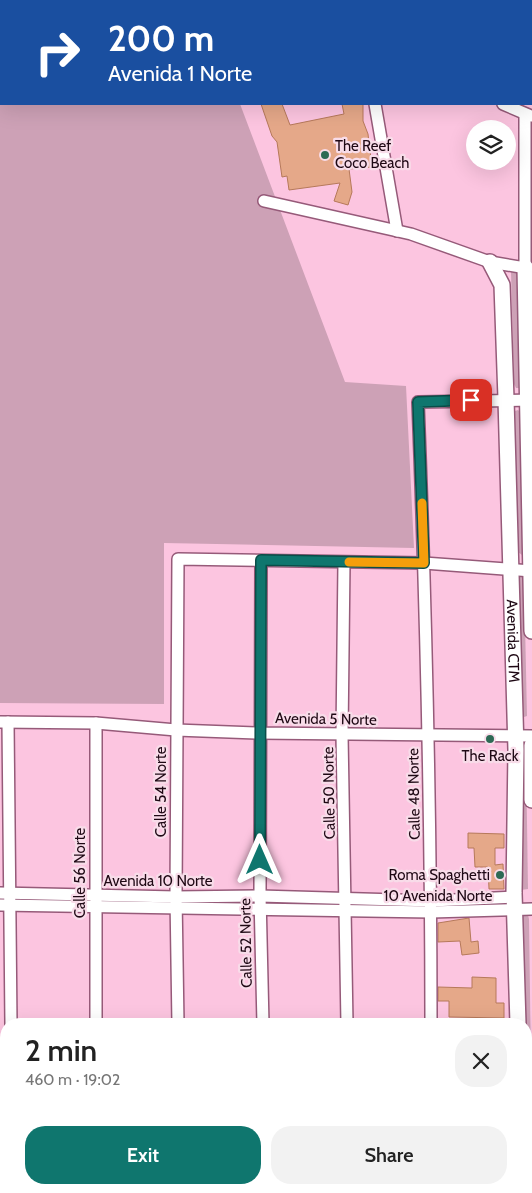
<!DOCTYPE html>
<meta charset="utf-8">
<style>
:root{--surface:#fff;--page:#f2f2f2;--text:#222;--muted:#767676;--accent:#0f766e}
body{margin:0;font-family:Cabin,sans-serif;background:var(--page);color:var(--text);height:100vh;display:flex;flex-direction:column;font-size:19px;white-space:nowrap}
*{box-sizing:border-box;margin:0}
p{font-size:16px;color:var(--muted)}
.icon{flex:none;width:28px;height:28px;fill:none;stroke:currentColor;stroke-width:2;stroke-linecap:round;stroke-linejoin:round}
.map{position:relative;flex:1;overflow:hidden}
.panel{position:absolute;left:0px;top:1018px;width:532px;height:176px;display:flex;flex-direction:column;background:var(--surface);border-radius:20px 20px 0 0;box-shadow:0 5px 20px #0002}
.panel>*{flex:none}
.banner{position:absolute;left:0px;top:0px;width:532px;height:105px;box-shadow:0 5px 20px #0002;background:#1a4fa0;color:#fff;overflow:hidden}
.controls{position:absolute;left:466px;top:120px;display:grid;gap:10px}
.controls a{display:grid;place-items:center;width:50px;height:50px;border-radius:50%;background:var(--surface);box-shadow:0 5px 20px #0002;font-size:25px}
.pin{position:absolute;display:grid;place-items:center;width:42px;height:42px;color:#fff;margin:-21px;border-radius:10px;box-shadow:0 2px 8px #0006}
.me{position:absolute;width:55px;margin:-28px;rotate:0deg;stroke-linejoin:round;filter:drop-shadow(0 0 4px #0008)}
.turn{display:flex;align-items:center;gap:18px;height:105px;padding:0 25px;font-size:22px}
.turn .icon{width:65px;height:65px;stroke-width:2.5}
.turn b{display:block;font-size:35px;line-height:42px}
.round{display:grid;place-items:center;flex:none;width:52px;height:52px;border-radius:20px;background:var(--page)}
.overview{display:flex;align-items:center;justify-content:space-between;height:85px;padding:0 25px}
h1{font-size:30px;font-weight:600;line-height:38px}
.cta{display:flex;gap:10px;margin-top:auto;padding:10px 25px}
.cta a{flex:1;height:58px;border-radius:20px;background:var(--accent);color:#fff;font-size:20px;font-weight:600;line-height:58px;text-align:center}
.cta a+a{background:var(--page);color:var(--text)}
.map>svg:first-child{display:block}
.green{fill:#cda1b6}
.building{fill:#e5a889;stroke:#b6795a}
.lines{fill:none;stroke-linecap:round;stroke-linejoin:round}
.minor-casing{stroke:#965a79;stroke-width:14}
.major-casing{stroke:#965a79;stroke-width:18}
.minor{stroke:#fff;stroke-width:11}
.major{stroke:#fff;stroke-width:15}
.route-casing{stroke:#0a4d48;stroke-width:12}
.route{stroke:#0f766e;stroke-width:9}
.slow{stroke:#f59e0b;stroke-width:9}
.poi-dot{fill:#2d6a55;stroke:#f8dce9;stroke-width:2}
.labels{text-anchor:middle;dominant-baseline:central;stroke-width:4.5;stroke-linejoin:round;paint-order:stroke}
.poi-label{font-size:15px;fill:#1e0814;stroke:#f8dce9;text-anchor:start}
.street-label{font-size:15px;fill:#1e0814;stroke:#f8dce9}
</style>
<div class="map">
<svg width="532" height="1193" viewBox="0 0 532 1193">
<rect width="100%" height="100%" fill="#fcc5e0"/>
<g class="green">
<path d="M0 50 1 104H240L345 382 406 386 414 548 164 543V704L0 703Z"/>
<path d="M516 270 519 273 520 388H516L514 384 511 272Z"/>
<path d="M518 410 521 413 525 552 522 555 518 552 515 411Z"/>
<path d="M519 576 524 578 527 716 524 717 520 716Z"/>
<path d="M522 755 526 756 528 889 521 890Z"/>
<path d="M525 914 528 915 529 919 531 1067 526 1066V1024H524L522 917Z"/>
<path d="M529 1082 532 1083V1193H528L526 1084Z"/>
</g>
<g class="building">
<path d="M261 104H282L290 125 344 114 342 104H363V121L368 134 372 167 349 169 352 192 348 205 334 201 340 183 289 190 287 176 282 177 277 142 272 136Z"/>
<path d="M468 833 504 834V848H495V865L503 864 504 889H489L488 867H475L474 848H468Z"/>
<path d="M469 918 471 942 478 941 479 953 462 955 460 941 438 942V923Z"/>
<path d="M472 977 496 978V1003H504V1018L449 1017V1001H438V987L472 988Z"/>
</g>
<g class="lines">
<g class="minor-casing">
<g id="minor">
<path d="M375 104 397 231"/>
<path d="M503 104 531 116"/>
<path d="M264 201 411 234 490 262 532 269"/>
<path d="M525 267V114"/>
<path d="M261 561 260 896 263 1024"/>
<path d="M344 562 342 735 347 1024"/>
<path d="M0 722 96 723 176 730 259 733 532 736"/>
<path d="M8 722 11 1024"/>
<path d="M0 893 176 897 260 896 432 901 515 897"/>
<path d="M0 905 431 912 532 909"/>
<path d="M96 1024V723"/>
<path d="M178 1024 176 897 178 559 424 563 532 571"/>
<path d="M431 1024C431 816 426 609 418 402L532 400"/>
<path d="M0 1073H6"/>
<path d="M526 1074H532"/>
<path d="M14 1188V1193"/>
<path d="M98 1188V1193"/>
<path d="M180 1188V1193"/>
<path d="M348 1188V1193"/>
<path d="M432 1188V1193"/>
<path d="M263 1193V1188"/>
</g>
</g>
<g class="major-casing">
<g id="major">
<path id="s1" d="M490 262 502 285 506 399 516 750 514 893 518 1024"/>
<path d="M525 267 532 631"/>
<path d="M532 745V800"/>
<path d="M522 1188V1193"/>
</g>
</g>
<use href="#minor" class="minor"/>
<use href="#major" class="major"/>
</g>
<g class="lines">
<g class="route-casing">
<path id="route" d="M260 860 261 560 424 563 418 402 471 400"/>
</g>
<use href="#route" class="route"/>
<path class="slow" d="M349 562 424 563 422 503"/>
</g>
<g class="poi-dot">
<circle cx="325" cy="155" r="5"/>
<circle cx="490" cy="739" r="5"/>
<circle cx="500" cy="875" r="5"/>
</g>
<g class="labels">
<g class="poi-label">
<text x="335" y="146">The Reef<tspan x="335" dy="17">Coco Beach</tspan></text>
<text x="490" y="756" text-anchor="middle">The Rack</text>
<text x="490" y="875" text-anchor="end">Roma Spaghetti</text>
</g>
<g class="street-label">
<text stroke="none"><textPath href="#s1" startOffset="382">Avenida CTM</textPath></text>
<text transform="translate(326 719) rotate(1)">Avenida 5 Norte</text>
<text transform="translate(161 792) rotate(-90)">Calle 54 Norte</text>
<text transform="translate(329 793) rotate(-91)">Calle 50 Norte</text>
<text transform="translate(414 794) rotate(-91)">Calle 48 Norte</text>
<text transform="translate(80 873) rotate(-90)">Calle 56 Norte</text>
<text x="158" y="881">Avenida 10 Norte</text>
<text x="438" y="896">10 Avenida Norte</text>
<text transform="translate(246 943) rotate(-91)">Calle 52 Norte</text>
</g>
</g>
</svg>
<div class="controls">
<a><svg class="icon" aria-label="layers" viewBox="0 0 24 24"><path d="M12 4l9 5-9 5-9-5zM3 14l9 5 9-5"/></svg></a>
</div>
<div class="pin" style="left:471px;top:400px;background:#d93025"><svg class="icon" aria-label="arrive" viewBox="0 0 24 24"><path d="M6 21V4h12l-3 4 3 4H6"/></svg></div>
<svg class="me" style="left:260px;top:860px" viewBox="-20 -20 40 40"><path d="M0-17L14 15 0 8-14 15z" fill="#0f766e" stroke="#fff" stroke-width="4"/></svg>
<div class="banner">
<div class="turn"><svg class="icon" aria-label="right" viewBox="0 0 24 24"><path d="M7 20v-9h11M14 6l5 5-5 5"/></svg><div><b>200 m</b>Avenida 1 Norte</div></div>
</div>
<section class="panel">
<div class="overview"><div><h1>2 min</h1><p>460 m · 19:02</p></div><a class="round"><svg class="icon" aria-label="close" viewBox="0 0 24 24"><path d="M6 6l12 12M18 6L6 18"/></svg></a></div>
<div class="cta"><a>Exit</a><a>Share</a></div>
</section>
</div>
